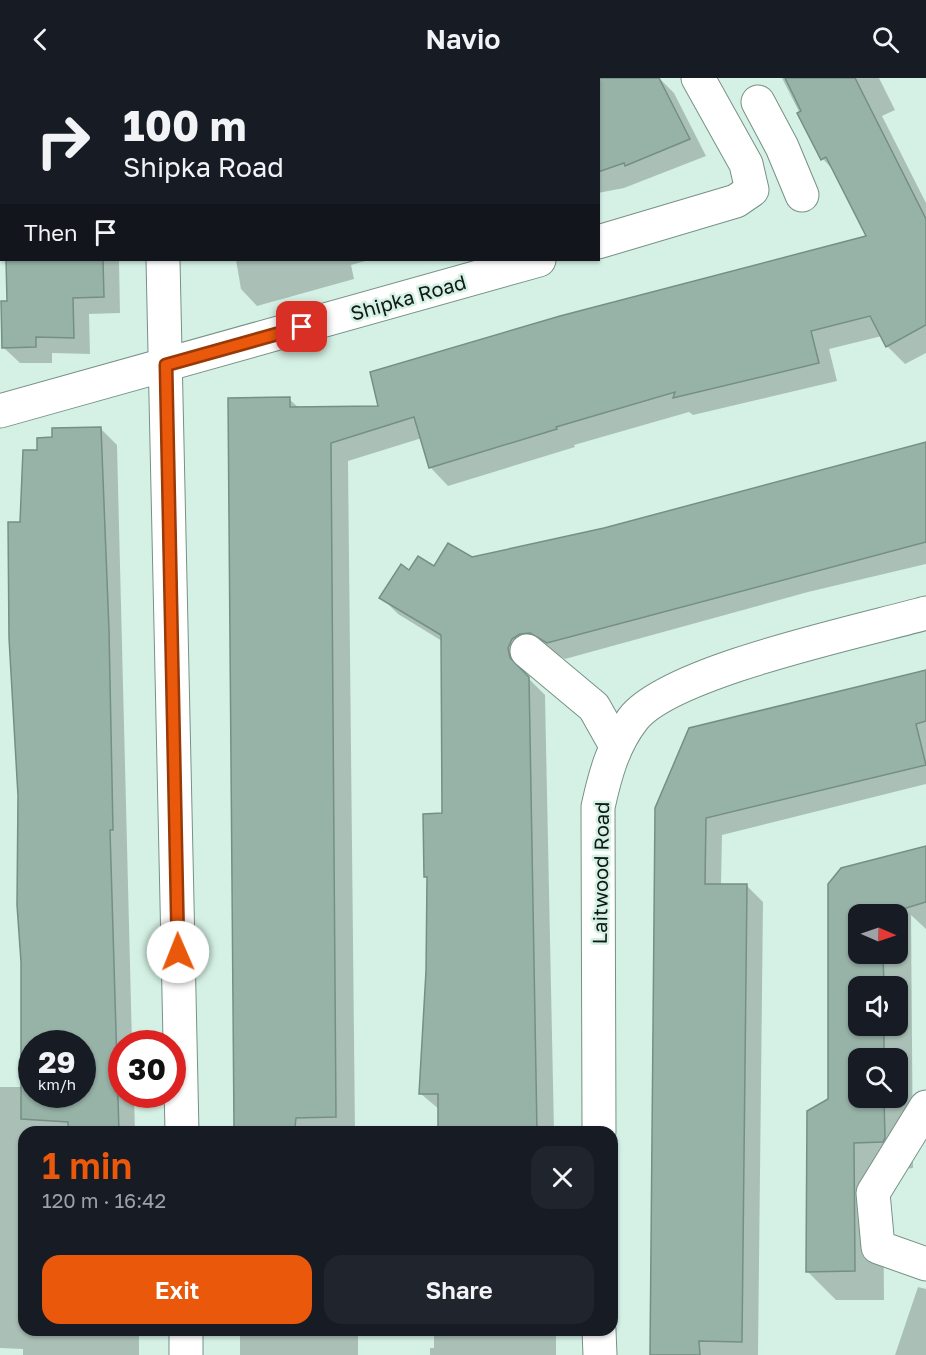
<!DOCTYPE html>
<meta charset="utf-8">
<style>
:root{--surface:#171b24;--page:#20242c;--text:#f1f3f6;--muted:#9ea1a6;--accent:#ea580c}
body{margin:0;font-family:"Golos Text",sans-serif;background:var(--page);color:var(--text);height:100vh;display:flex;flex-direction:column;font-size:22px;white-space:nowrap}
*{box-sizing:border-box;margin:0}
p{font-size:20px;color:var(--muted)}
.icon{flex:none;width:33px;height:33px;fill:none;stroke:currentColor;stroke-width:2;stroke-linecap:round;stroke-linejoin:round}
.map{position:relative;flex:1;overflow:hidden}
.drawer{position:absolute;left:18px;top:1048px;width:600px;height:210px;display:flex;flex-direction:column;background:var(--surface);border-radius:18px;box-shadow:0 2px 4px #0004}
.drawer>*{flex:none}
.hud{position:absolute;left:0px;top:0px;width:600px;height:183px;box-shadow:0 2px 4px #0004;background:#171b24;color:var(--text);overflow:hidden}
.needle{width:39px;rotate:92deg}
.controls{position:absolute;left:848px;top:826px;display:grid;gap:12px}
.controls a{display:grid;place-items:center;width:60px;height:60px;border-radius:12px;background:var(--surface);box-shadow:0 2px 4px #0004;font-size:30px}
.speed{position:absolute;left:18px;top:952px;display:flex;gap:12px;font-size:30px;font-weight:700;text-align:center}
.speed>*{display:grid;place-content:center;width:78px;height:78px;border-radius:50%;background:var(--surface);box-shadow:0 2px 4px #0004;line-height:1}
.speed small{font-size:15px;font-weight:400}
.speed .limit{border:9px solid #d22;background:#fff;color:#111}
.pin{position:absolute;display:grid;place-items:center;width:51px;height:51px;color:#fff;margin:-26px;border-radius:12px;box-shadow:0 3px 9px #0006}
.me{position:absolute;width:66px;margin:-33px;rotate:359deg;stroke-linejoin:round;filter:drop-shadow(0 0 4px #0008)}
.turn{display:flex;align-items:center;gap:21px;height:126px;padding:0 24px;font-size:27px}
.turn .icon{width:78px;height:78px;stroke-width:2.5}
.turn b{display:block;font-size:42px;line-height:51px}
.then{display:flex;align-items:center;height:57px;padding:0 24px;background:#0003;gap:12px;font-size:22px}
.round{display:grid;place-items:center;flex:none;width:63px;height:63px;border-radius:18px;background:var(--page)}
.overview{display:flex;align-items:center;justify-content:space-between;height:102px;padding:0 24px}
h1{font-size:36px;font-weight:600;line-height:45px;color:var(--accent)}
.action{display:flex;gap:12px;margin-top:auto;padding:12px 24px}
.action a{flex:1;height:69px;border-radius:18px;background:var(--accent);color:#fff;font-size:24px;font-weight:600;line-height:69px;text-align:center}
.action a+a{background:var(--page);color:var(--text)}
header{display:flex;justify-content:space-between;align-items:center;height:78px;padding:0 24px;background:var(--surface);font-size:27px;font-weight:600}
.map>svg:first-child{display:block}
.built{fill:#c3e8d9}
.shadow{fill:#0003;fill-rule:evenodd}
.building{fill:#97b2a7;stroke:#758f85;stroke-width:1.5;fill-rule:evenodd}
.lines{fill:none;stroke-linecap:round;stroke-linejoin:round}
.minor-casing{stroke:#779186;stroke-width:35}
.minor{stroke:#fff;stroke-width:33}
.route-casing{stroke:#983908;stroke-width:15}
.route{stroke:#ea580c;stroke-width:10}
.labels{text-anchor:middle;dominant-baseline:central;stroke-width:5;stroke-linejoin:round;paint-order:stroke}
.street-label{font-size:20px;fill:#0f1915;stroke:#d5f1e5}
</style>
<header><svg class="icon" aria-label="back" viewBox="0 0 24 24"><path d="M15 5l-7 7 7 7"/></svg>Navio<svg class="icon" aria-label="search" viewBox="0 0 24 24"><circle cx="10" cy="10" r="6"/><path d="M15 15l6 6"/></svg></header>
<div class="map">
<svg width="926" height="1277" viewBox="0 0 926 1277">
<rect width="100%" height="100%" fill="#d5f1e5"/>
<path class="built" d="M0 0H301L2 2 0 47Z"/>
<g class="shadow">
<path d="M520 0H659L674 15 706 78 624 110 598 115V2H516Z"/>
<path d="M782 0H879L895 32 882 38 926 125V275L905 286 887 268 882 258 829 271 837 303 693 337 689 334 574 367 575 369 448 408 430 389 422 360 348 383 355 1054H236L234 961 289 321 299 330 380 329 868 159 836 95 823 81Z"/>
<path d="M8 182H119L120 235 89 236 90 276 52 275V285H20L3 269 8 225Z"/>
<path d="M236 182H369L351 187 354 201 257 228 241 211Z"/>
<path d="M101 351 117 367 132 966H122V1017H134L135 1054H24V1252H139V1277H23V1271L0 1270V1009H23L19 718 22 446 38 374 54 361ZM32 966H82V1017H32Z"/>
<path d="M926 367V486L808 514 565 581 547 570 524 588 526 598 545 617 554 1054H439L440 1032 421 1016 428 893 429 802 426 798 444 737 442 563 398 536 381 519 409 494 605 452Z"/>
<path d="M926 593V706L722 757 721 807 747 808 763 824 758 1277H652L656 730Z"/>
<path d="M926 769V851L911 837 913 1090 883 1094 884 1222H836L807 1193 830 1022V806ZM858 837H897V876H858ZM858 909H897V948H858ZM858 981H897V1020H858Z"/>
<path d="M918 1209 926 1211V1277H895Z"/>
<rect x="240" y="1252" width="118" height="25"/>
<path d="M434 1252H556V1277H430V1270H434Z"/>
</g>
<g class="building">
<path d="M598 0H659L690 61 625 88 624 85 598 94Z"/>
<path d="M785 0H855L926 141V247L886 269 870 238 811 253 819 285 673 320 675 314 556 349 557 351 429 390 414 339 331 365 336 1039 296 1040 295 1049H234L228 320 290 319V329L378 328 370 294 560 238 866 158 826 79 821 82 797 35 801 33Z"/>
<path d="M6 182H103L104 219 73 220 74 260 36 259V269L2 270 1 223H7Z"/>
<path d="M101 349 109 552 113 752H110L119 1054H68V1044L21 1041V884L17 827 18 718 9 560 8 444H20L23 372H37V360L52 359V350ZM32 966H82V1017H32Z"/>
<path d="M926 364V464L547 565 530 555 520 556 512 561 508 570 510 580 529 599 537 1054H438V1016H419L426 893 427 799H424L423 736 442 735 441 557 379 520 401 486 409 492 418 478 434 488 448 465 472 479 604 450Z"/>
<path d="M926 592V643L916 646 926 687 706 740 705 806H747L742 1264 699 1263 700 1277H650L655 730 689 650Z"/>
<path d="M926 768V824L883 837H858V876H883L884 909H858V948H884V981H858V1020H884L885 1060 883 1064 854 1065 855 1193 806 1194 807 1033 828 1021V806L841 790Z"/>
</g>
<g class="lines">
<g class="minor-casing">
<g id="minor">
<path d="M157 0V2"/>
<path d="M758 24 782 69 802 117"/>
<path d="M598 164 736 123 752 112 746 86 698 0"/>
<path d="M163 182 182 1054"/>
<path d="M0 333 539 182"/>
<path d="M527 573 594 629 616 668"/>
<path d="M926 1029 873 1115 878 1169 926 1186"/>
<path d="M599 1054 598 729C605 697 613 667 633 641 670 593 862 553 926 535"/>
<path d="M186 1252V1277"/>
<path d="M599 1252 600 1277"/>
</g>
</g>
<use href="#minor" class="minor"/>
</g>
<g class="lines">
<g class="route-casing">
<path id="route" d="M178 874 166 287 302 249"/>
</g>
<use href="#route" class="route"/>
</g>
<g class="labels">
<g class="street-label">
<text transform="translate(408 219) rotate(-16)">Shipka Road</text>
<text transform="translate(600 795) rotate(-89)">Laitwood Road</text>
</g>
</g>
</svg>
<div class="controls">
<a><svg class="needle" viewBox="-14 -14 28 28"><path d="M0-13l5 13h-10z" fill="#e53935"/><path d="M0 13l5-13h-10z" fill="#9ea1a6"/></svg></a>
<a><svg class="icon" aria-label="sound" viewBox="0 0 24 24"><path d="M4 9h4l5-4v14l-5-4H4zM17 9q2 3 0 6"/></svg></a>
<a><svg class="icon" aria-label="search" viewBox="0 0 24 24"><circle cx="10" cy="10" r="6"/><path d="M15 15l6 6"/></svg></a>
</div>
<div class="speed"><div>29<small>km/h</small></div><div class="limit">30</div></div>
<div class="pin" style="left:302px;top:249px;background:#d93025"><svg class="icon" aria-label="arrive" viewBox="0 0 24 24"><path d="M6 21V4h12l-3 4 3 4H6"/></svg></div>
<svg class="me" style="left:178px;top:874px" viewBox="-20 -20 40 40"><circle r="19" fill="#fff"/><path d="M0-13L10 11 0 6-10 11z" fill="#ea580c"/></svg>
<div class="hud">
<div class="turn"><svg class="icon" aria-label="right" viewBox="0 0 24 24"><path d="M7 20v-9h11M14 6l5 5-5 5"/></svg><div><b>100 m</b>Shipka Road</div></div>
<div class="then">Then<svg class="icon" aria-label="arrive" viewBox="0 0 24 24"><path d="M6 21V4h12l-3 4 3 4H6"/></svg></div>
</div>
<section class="drawer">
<div class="overview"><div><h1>1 min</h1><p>120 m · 16:42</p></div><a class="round"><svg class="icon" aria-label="close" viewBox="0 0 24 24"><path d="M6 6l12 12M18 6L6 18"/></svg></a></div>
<div class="action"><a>Exit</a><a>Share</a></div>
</section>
</div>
